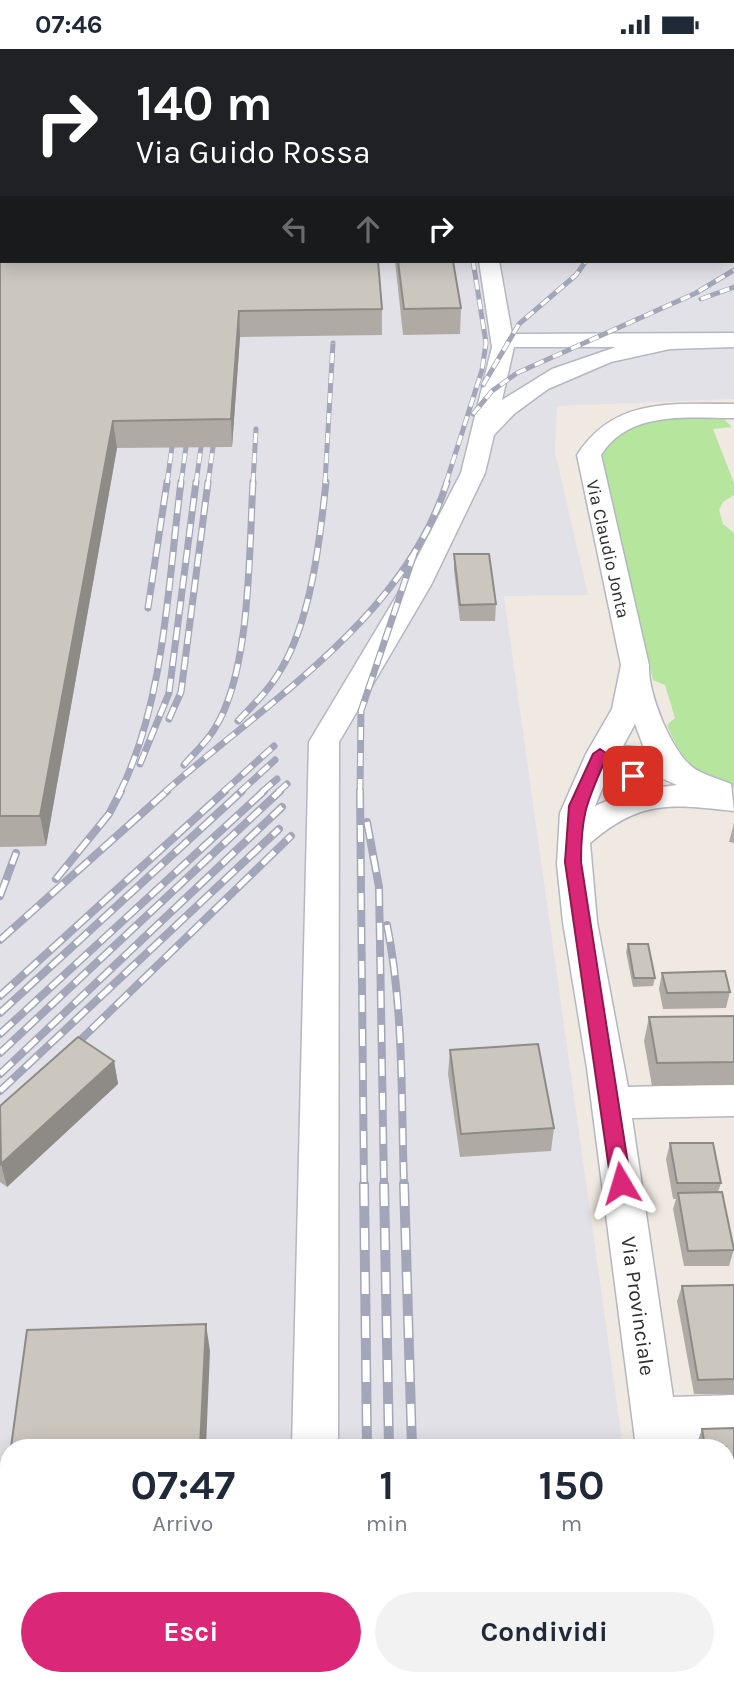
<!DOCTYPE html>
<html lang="it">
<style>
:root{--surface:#fff;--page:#f2f2f3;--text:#1f2937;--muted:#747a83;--accent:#db2777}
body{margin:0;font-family:Karla,sans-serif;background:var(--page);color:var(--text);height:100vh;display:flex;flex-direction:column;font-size:26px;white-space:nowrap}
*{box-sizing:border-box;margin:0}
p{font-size:23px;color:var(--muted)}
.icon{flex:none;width:38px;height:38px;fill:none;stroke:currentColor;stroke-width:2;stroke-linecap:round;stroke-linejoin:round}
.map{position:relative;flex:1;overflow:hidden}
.details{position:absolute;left:0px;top:1390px;width:735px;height:247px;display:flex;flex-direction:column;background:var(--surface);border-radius:28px 28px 0 0;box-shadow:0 4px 18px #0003}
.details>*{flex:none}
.guide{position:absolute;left:0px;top:0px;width:735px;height:214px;box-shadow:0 4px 18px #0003;background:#202124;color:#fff;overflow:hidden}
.pin{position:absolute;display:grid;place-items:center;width:60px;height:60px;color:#fff;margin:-30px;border-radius:14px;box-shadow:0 4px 10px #0006}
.me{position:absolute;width:77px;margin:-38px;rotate:353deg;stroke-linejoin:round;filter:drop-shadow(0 0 5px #0008)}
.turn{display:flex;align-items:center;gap:24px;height:147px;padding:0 21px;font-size:32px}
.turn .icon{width:91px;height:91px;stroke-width:2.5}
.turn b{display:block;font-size:49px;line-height:60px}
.lanes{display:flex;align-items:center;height:66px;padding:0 21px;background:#0003;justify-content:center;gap:35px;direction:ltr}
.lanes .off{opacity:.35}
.eta{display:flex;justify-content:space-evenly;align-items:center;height:119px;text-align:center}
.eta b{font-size:42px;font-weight:700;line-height:49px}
.button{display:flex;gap:14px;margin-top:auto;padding:14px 21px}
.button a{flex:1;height:80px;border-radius:42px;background:var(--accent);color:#fff;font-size:28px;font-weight:700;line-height:80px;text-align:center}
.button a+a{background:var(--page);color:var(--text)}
.status{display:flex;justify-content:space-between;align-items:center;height:49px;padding:0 35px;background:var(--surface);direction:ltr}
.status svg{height:19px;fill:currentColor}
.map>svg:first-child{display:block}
.industrial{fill:#e3e1e8;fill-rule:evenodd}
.green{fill:#b6e59e}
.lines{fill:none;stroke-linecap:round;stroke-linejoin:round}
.minor-casing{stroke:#b4b7c1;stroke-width:3}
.minor{fill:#fff;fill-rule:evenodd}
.rail-far4-casing{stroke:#a3a6b8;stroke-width:4.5}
.rail-far3-casing{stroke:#a3a6b8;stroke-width:5}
.rail-far2-casing{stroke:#a3a6b8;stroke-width:7}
.rail-far1-casing{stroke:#a3a6b8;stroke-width:8}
.rail-casing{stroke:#a3a6b8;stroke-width:10}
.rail-far4{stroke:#fff;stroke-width:2.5;stroke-dasharray:8;stroke-linecap:butt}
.rail-far3{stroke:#fff;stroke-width:3.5;stroke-dasharray:10;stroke-linecap:butt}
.rail-far2{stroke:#fff;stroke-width:4.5;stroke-dasharray:13;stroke-linecap:butt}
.rail-far1{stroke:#fff;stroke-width:5;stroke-dasharray:17;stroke-linecap:butt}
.rail{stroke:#fff;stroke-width:7;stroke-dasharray:22;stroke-linecap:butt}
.wall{fill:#afaba4}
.shaded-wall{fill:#8e8b86}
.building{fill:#cbc7bf;stroke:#8e8b86;stroke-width:2}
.route{fill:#db2777;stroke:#8e194d;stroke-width:2}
.labels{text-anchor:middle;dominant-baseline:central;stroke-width:5;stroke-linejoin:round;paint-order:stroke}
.far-street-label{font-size:18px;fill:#2e2e2e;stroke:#fff}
.street-label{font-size:21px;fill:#2e2e2e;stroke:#fff}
</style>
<div class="status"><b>07:46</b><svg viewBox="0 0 49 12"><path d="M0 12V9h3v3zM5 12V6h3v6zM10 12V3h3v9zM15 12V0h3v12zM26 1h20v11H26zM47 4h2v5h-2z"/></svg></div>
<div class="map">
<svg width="734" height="1636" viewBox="0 0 734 1636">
<rect width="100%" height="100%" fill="#efe9e1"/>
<path class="industrial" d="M0 0H734V350L557 357 555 403 588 546 504 547 623 1398H9V1628H656L657 1636H0ZM2 2H733V212H2Z"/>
<path class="green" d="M716 368 724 370 732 378 713 380 734 434V446L723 453 719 461 723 475 734 484V739C695 728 682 712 667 676L675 669 665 636 653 631 600 417 603 396C647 367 664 369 716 368Z"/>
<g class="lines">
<g class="minor-casing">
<g id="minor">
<rect x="448" y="0" width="16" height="2"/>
<path d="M479 212H499L512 285 734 284V298L670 300 611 313 548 340 514 365 494 386 485 424 431 536 339 693 338 1398H292L309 693 403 536 461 424 492 298ZM514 298H616L552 320 502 351Z"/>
<path d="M734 355V369C688 369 629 361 601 406L649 616C647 643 672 705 695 720 706 727 720 730 731 735L734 762C671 755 641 750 590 794L597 873 628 1038 734 1035V1067L632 1069 673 1348 734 1346V1390L681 1391 682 1398H636L587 1019 563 873 557 815 560 764 586 705 612 660 621 616 577 406C614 348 672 355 734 355ZM635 675 644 699 623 697ZM612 716 636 718 677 736 630 742 595 757Z"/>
<path d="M289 1628H339L340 1636H288Z"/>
<path d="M672 1628H722L725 1636H673Z"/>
</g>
</g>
<use href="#minor" class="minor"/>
<g class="rail-far4-casing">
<g id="rail-far4">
<path d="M19 2 22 0"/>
<path d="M37 2 41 0"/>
<path d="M0 34 2 30"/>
</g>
</g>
<g class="rail-far3-casing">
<g id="rail-far3">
<path d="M701 250 734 238"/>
<path d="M483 336 519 275 576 226 586 212"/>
<path d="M473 365 492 342 517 324 696 244 734 221"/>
<path d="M167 434 172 398"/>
<path d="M181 434 186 398"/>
<path d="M196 434 201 398"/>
<path d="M208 434 213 398"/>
<path d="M253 434 256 380"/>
<path d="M325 434 333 294"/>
<path d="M446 434 482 321 486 294 473 212"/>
</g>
</g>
<g class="rail-far2-casing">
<g id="rail-far2">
<path d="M148 559 167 433"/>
<path d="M169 670 181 643 208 433"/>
<path d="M238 672C253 656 269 641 280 622 311 572 320 491 326 433"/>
<path d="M140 715 169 644 196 433"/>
<path d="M184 716C194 704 207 693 215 679 251 622 249 501 253 433"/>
<path d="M120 743C165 652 168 533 181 433"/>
<path d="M165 743C267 652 404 570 447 433"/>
<path d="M223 743 274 697"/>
<path d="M240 743 275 711"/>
<path d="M262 743 277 730"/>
<path d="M278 743 287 735"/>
<path d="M360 743 361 662 415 502"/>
</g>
</g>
<g class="rail-far1-casing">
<g id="rail-far1">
<path d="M360 742 364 1137"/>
<path d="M367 773 379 838 384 1137"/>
<path d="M56 830 109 765 121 742"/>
<path d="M0 847 16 804"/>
<path d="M387 876C404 961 401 1050 404 1137"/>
<path d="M0 891 167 742"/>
<path d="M0 947 225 742"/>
<path d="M0 964 242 742"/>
<path d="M0 985 264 742"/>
<path d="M0 1004 280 742"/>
<path d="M67 1004 291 787"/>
<path d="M0 1025 282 758"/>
<path d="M0 1042 279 780"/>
</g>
</g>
<g class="rail-casing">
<g id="rail">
<path d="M364 1135 367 1398"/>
<path d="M384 1135 389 1398"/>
<path d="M404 1135 412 1398"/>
<path d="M371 1628V1636"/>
<path d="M395 1628V1636"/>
<path d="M421 1628V1636"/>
</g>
</g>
<use href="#rail-far4" class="rail-far4"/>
<use href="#rail-far3" class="rail-far3"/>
<use href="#rail-far2" class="rail-far2"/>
<use href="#rail-far1" class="rail-far1"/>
<use href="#rail" class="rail"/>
</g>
<g class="wall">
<rect x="302" y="0" width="71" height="2"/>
<path d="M0 61 382 260V286L240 288 232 398 117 399 46 797 0 798Z"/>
<path d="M395 212H453L461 259 460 285 403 286Z"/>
<path d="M454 505 496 555 495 572H460L454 521Z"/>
<path d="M734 774V794L729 793Z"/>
<path d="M628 895 655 929 653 937 633 938 626 903Z"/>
<path d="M662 924 730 943 726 959 663 960 659 940Z"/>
<path d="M734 967V1036L652 1037 644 992 649 968Z"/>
<path d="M450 1001 554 1079 551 1102 460 1108 448 1025Z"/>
<path d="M114 1012 118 1035 7 1138 0 1133V1057Z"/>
<path d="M670 1094 721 1134 718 1143 734 1200 729 1217H684L673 1160 676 1150H673L666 1110Z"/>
<path d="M734 1236V1345H694L677 1252 682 1237Z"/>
<path d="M734 1379V1475H726V1398H697V1394L702 1380Z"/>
<path d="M729 1494H734V1588L726 1544V1500Z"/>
</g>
<g class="shaded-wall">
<path d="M239 262 240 288 232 398 231 370Z"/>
<path d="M113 372 117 399 46 797 40 767Z"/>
<path d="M114 1012 118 1035 7 1138 1 1115Z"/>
<path d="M206 1275 210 1302 206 1398H200Z"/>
<path d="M189 1628H196L195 1636H189Z"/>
</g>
<g class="building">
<path d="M377 0H446V2H378Z"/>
<path d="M476 0H550L551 2H477Z"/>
<path d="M2 57V212H378L382 260 239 262 231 370 113 372 40 767H0V61Z"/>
<path d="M398 212H453L461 259 404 260Z"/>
<path d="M454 505H489L496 555 460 556Z"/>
<path d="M628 895H648L655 929H634Z"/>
<path d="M725 922 730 943 667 944 662 924Z"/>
<path d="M734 967V1013L657 1014 649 968Z"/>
<path d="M78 988 114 1012 1 1115 0 1057Z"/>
<path d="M538 995 554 1079 461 1085 450 1001Z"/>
<path d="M670 1094H713L721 1134H677Z"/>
<path d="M722 1143 734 1201 688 1202 678 1144Z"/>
<path d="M734 1236V1330L698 1331 682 1237Z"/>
<path d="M206 1275 200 1398H11L27 1281Z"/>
<path d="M734 1379V1461H726V1398H705L702 1380Z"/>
<path d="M9 1416V1628H189V1636H0V1480Z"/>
<path d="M729 1494H734V1522Z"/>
<rect x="193" y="1628" width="99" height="8"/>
</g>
<path class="route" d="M600 700 640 727 638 730H627L604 714C586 754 581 768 581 813L631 1134 628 1139H614L611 1134 565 813 569 757 593 705Z"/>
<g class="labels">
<g class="far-street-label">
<text transform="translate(608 500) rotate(77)">Via Claudio Jonta</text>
</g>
<g class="street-label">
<text transform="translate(638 1257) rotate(82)">Via Provinciale</text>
</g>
</g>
</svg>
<div class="pin" style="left:633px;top:727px;background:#d93025"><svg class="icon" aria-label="arrive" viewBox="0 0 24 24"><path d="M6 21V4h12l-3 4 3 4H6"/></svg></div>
<svg class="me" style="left:621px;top:1134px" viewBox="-20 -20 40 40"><path d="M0-17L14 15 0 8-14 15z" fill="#db2777" stroke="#fff" stroke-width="4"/></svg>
<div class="guide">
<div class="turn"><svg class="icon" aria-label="right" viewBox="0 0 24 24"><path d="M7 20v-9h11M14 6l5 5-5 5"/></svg><div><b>140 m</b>Via Guido Rossa</div></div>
<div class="lanes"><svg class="icon off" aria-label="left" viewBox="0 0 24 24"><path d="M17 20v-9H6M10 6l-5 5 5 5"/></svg><svg class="icon off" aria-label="ahead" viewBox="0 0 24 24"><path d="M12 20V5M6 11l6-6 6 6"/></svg><svg class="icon" aria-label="right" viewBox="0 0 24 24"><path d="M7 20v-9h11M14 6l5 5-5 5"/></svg></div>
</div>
<section class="details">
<div class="eta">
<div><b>07:47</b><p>Arrivo</p></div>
<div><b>1</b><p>min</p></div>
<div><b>150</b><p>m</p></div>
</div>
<div class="button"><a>Esci</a><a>Condividi</a></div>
</section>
</div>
